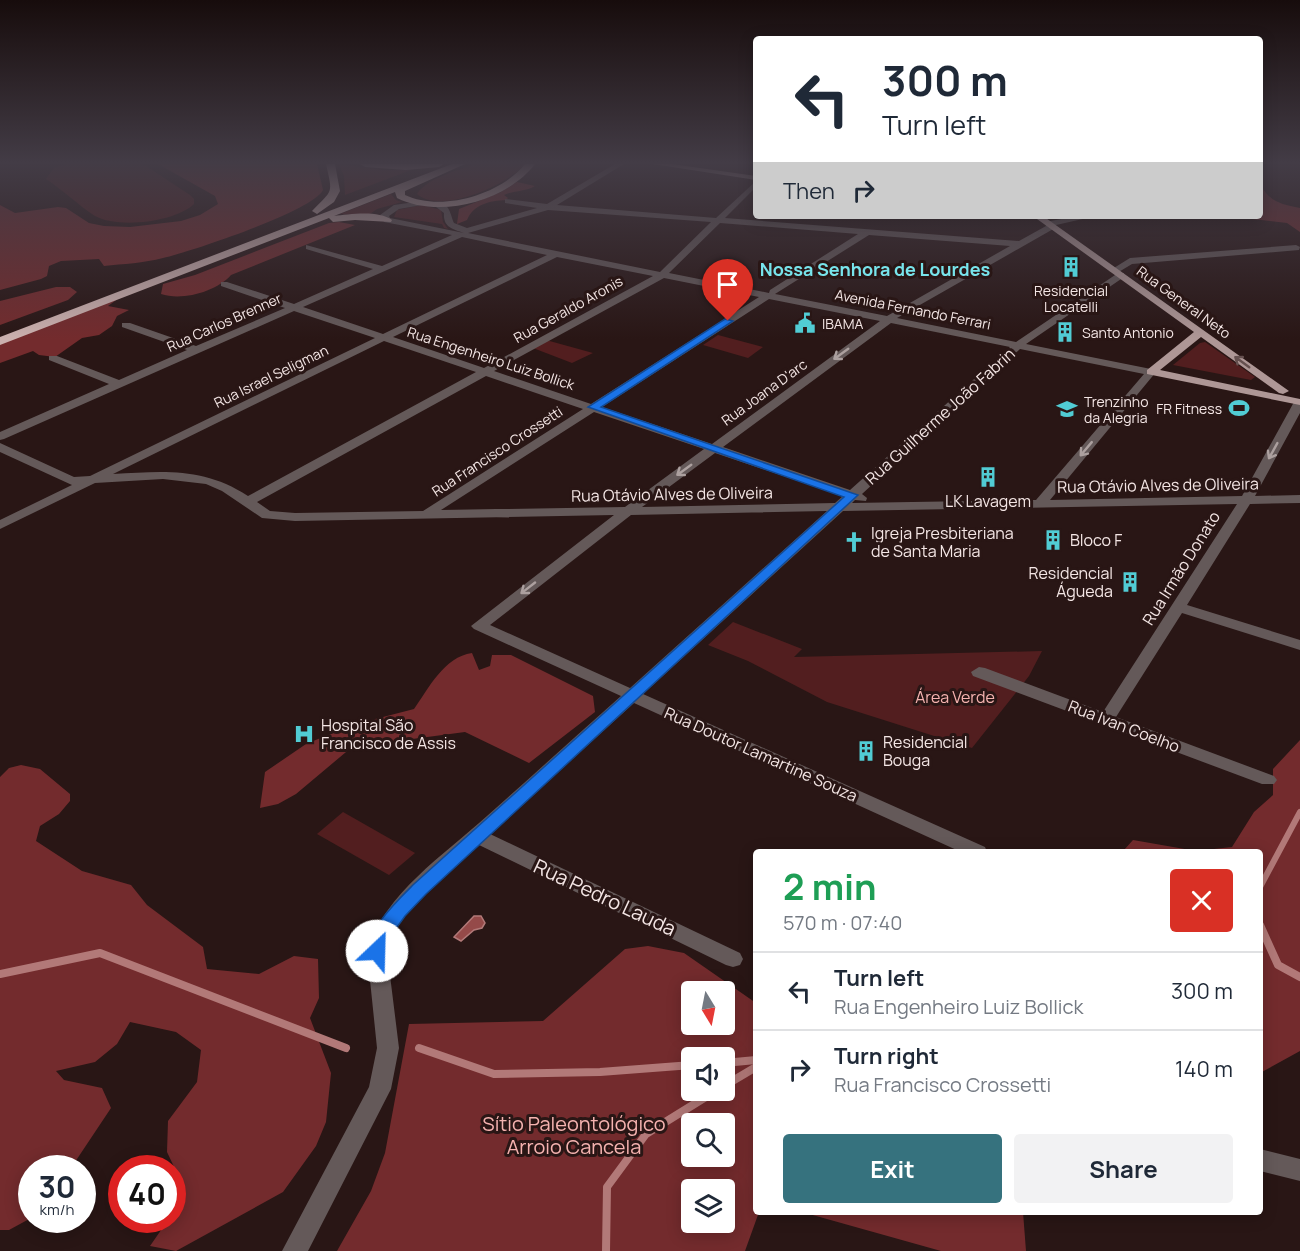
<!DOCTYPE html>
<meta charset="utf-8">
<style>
:root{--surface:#fff;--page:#f2f2f3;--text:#1f2937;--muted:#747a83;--line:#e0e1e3;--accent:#36727e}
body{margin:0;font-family:Manrope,sans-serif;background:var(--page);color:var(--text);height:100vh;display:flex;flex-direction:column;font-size:22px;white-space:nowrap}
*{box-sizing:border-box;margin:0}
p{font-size:20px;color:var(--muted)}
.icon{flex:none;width:33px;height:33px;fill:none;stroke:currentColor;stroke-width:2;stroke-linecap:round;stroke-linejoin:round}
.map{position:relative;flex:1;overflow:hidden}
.details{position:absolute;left:753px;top:849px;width:510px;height:366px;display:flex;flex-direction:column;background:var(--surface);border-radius:6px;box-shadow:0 3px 15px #0003}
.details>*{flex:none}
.guide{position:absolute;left:753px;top:36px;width:510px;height:183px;border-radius:6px;box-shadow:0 3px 15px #0003;background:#fff;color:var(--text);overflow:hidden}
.needle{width:39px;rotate:170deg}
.buttons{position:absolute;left:681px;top:981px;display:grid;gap:12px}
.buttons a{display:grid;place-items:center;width:54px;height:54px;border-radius:6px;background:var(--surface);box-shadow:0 3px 15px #0003;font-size:30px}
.speed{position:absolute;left:18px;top:1155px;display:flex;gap:12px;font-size:30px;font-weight:700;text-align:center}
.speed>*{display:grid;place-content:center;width:78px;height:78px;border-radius:50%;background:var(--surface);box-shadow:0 3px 15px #0003;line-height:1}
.speed small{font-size:15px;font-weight:400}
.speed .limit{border:9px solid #d22;background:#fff;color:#111}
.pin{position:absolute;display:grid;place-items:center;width:51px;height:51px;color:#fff;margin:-62px -26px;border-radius:50% 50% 50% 0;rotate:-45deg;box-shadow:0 0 6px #0007}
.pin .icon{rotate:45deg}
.me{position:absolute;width:66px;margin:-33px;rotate:24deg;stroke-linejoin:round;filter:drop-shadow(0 0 4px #0008)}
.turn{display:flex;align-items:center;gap:21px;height:126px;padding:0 30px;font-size:27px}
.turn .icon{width:78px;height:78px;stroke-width:2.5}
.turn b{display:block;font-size:42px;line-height:51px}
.then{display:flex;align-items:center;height:57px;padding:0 30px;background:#0003;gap:12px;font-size:22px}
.round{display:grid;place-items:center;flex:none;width:63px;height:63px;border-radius:6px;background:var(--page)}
.summary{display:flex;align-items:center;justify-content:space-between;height:102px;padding:0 30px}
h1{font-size:36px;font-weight:700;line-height:45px;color:#1e9e55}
.button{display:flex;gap:12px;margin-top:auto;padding:12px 30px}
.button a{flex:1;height:69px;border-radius:6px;background:var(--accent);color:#fff;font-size:24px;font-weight:700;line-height:69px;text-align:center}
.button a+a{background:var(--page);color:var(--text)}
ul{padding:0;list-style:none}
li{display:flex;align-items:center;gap:18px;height:78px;padding:0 30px;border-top:2px solid var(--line)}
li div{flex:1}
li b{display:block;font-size:22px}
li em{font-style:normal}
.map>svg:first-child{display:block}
.green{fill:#521e1f}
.forest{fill:#732b2d;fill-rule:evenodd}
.water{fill:#954a49;stroke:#b27978;stroke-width:1.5}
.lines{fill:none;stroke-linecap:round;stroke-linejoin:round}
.stream-far1{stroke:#b27978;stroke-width:6}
.stream{stroke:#b27978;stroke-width:8}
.minor{fill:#645959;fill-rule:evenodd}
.major{fill:#ae9796;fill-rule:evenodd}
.highway{fill:#cbb0ae;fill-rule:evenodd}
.oneway{stroke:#aca09f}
.oneway2{stroke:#65504f}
.route{fill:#1a73e8;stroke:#114b97;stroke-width:1.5}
.labels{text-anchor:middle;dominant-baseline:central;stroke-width:6;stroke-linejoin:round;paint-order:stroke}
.far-poi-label{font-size:14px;fill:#f4e6e5;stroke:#291615;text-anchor:start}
.far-street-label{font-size:14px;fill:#f4e6e5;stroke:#291615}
.street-label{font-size:16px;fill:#f4e6e5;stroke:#291615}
.poi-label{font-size:16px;fill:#f4e6e5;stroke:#291615;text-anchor:start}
.park-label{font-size:16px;fill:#f6b3b0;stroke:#291615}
.far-district-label{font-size:18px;font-weight:bold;fill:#78e4eb;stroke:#291615}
.near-street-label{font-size:20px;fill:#f4e6e5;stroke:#291615}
.near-park-label{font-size:20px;fill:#f6b3b0;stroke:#291615}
</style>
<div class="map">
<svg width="1300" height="1251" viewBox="0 0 1300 1251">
<rect width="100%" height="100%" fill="#291615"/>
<g class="green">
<path d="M65 164H143L190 195 194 199V204C175 222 119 229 95 216 78 205 63 190 46 179L54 168Z"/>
<path d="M339 164 382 170H411L345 195 344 176Z"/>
<path d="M475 164H525C507 185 441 215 417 194 427 178 457 171 475 164Z"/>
<path d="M391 194 396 200 402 202 377 209 367 216 340 214Z"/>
<path d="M422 205 441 210 443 222 448 229 444 228 442 224 394 217 397 210Z"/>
<path d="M718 335 763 347 748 358 703 345Z"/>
<path d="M546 340 593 353 572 363 533 348Z"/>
<path d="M1205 342 1255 377 1251 380 1173 365 1200 343Z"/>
<path d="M733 622 802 649 794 657 1042 651 1029 676 972 748 827 702 748 661 708 645Z"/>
<path d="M343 812 415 853 389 875 317 834Z"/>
</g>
<g class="forest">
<path d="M158 164H317L323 190C313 211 190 252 163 258 144 263 123 264 104 266L99 259 61 261 49 266 47 276 41 279 0 290V205L15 213 58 207 66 208 89 223 104 226 130 227 181 221 200 215 218 204 215 196Z"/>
<path d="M517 182 535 186C525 192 515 190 504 195L508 198 506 200C489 201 474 204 467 220L457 224 459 209 501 192Z"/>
<path d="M1260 184C1270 202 1280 204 1300 208V232L1287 223 1235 217 1260 216Z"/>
<path d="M339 222 355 225 231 275C216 292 182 301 161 294L163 284 195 275 329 223Z"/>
<path d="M56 287H70L77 292 68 300 0 325V301Z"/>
<path d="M119 298 108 306 129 310 117 316 112 326 99 335 82 338 55 357 39 355 33 351 0 363V344Z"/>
<path d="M472 653 479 670 490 666 492 655H511L593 696 595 712 529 763 465 732 352 747 296 794 278 804 260 808 265 772 306 744 352 725 414 709C429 688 444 657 472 653Z"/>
<path d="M1300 740V1051L1260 1073V852H1127L1124 850 1133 840 1196 851 1232 847 1254 812 1273 795V769Z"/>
<path d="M21 765 40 769 70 794V801L59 814 40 826 36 841 82 871 131 885 147 905 203 947 207 969 259 974 294 956 318 959 319 998 310 1018 331 1073 326 1122 316 1146 283 1192 176 1251 150 1246 168 1220H172L177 1193 176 1171 167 1152 168 1121 197 1082 201 1050 176 1032 130 1022 117 1044 95 1062 56 1071 64 1080 102 1088 111 1108 71 1168H32L31 1218 9 1230H0V777L9 768Z"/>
<path d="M648 946 684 953 756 1003V1212H759L745 1251H337L371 1191 385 1153 409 1024 543 1021 625 949ZM692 992H724V1024H692ZM692 1058H724V1090H692ZM692 1124H724V1156H692ZM692 1190H724V1222H692Z"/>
<path d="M802 1212H1023L1026 1251H941Z"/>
</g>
<path class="water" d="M474 916H481L485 923 482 928 474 930 461 941 454 937Z"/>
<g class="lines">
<path class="stream-far1" d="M1260 887 1300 812"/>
<g class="stream">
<path d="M1260 925 1278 965 1300 977"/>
<path d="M0 974 100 953 346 1048"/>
<path d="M419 1048 494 1074 600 1072 692 1065"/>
<path d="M724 1063 756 1060"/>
<path d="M724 1086 756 1067"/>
<path d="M606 1251 607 1187 646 1134 717 1090"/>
</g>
<g class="minor">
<path d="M615 164H624L557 205 716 218 756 181V187L725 218 1019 241 1046 226 1045 222 1078 216H1096L1056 225 1055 228 897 318 1016 342 1118 273H1124V277L1026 344 1151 369 1156 372 1050 500 1242 496 1294 402 1300 399V413L1255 496 1300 495V503L1250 504 1187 605 1300 640V650L1182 613 1116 717 1274 776 1277 780 1274 784H1262L973 676 971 672 979 667 985 668 1103 712 1237 504 843 511 643 694 985 847 987 852H961L634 703 490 834 740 953 743 959 740 965 733 967 726 965 479 845C446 875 400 907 387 951L399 1048 391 1089 308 1251H282L369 1087 377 1048 367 951C385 893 444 855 487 816 532 776 576 736 621 696L474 629 471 626 614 515 295 521 262 518 222 491 206 484 163 479 95 483 0 529V520L72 485 0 452V443L74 477 90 476 375 338 294 311 4 439 0 440V432L109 384 49 360V356H57L119 380 187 350 122 327V323H130L196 346 285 308 221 286V282H227L294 304 373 269 306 249V245L382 266 452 235 384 222 380 215 394 205 422 201V205L399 209 389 216 390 218 464 233C452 229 443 227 444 213L436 207V203C450 202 450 214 454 223L467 228 537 208 505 203V199L547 204ZM548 210 711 222 660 272 468 233ZM720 223 858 234 770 290 769 293 669 273ZM869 235 1010 246 887 316 775 294ZM462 237 547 255 383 334 303 307ZM557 257 653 276 484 368 393 337ZM664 278 759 297 591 404 494 371ZM769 299 880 321 712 444 602 407ZM891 323 1010 347 850 490 723 447ZM384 341 476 372 248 496C204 467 164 471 113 474ZM1020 349 1144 374 1036 500 852 503 855 500 866 501 867 498 862 494ZM486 376 583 409 423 511 295 513 270 511 257 502ZM594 412 704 449 625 507 441 510ZM715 453 843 496 835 503 642 507ZM827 511 630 688 490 625 631 515Z"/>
<path d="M1296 245 1300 247 1299 250 1132 264 1117 273 1109 271 1130 258Z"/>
<path d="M1260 1149 1300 1159V1181L1260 1171Z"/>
</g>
<g class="major">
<path d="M653 164H672L756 176V180Z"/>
<path d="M1027 216H1043L1289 391 1283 394 1279 393 1201 337 1160 370 1300 399V405L1147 374V370L1194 332 1037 219Z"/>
</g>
<g class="highway">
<path d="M326 164H335L340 191 334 202 317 214 312 211C333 189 333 195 326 164Z"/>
<path d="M360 164H444L439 167 406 170 365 167Z"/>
<path d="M452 164H465L405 191V195C441 212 500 195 525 164H535C506 202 439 219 397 198L395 192 334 216C350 214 379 210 392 220L391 222 355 220 333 222 329 218 0 345V337Z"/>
</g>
</g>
<defs><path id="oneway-shaft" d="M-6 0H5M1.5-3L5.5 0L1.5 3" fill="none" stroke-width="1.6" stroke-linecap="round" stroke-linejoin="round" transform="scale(1.5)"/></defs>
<g class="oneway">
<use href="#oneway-shaft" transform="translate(841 354) rotate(144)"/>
<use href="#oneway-shaft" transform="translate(1086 449) rotate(130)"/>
<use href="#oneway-shaft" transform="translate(1273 451) rotate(119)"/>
<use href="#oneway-shaft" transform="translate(684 470) rotate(144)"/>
<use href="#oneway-shaft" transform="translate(528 588) rotate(142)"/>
</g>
<use class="oneway2" href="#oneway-shaft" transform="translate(1242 362) rotate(-144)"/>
<linearGradient id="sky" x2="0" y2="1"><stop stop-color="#170c0c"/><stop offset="0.48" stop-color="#433c46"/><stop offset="1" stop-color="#433c46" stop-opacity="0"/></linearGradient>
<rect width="1300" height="339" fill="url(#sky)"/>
<path class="route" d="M725 319 733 321 601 407 858 495 426 894 405 916 392 934 384 956 377 958 371 956C360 935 400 898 414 884L844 497 588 407Z"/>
<defs>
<g id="building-bare" transform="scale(1.62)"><path d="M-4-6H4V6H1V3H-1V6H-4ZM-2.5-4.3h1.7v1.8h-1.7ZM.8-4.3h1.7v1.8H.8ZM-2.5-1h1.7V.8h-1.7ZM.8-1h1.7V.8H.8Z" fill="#51ccd4" stroke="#291615" stroke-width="2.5" paint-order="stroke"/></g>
<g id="civic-bare" transform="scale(1.62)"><path d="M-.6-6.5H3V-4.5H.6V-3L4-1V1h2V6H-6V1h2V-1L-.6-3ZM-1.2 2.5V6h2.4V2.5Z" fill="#51ccd4" stroke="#291615" stroke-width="2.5" paint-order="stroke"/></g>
<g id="stadium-bare" transform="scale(1.62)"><path d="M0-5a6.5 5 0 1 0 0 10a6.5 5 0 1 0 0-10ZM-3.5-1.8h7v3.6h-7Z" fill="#51ccd4" stroke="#291615" stroke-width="2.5" paint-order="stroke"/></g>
<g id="school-bare" transform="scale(1.62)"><path d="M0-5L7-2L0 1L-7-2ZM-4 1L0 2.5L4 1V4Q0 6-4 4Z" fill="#51ccd4" stroke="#291615" stroke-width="2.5" paint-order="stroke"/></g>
<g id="church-bare" transform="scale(1.62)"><path d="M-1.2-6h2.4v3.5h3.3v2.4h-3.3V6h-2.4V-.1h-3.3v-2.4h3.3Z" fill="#51ccd4" stroke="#291615" stroke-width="2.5" paint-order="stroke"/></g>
<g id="hospital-bare" transform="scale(1.62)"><path d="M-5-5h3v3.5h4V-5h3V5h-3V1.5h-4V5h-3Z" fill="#51ccd4" stroke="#291615" stroke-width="2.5" paint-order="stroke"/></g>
</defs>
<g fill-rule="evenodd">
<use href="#building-bare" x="1071" y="267"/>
<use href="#civic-bare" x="805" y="323"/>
<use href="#building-bare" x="1065" y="332"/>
<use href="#stadium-bare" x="1239" y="408"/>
<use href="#school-bare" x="1067" y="409"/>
<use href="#building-bare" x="988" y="477"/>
<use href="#building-bare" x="1053" y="540"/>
<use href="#church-bare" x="854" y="542"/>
<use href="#building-bare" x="1130" y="582"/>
<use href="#hospital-bare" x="304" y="734"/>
<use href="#building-bare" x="866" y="751"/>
</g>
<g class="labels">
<g class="far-poi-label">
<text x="1071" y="290" text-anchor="middle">Residencial<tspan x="1071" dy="16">Locatelli</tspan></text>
<text x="822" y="323">IBAMA</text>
<text x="1082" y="332">Santo Antonio</text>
<text x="1084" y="401">Trenzinho<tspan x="1084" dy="16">da Alegria</tspan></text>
<text x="1222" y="408" text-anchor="end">FR Fitness</text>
</g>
<g class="far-street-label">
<text transform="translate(1184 302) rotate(36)">Rua General Neto</text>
<text transform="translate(568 309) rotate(-29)">Rua Geraldo Aronis</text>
<text transform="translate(913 309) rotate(11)">Avenida Fernando Ferrari</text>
<text transform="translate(224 322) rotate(-24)">Rua Carlos Brenner</text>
<text transform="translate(491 358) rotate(18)">Rua Engenheiro Luiz Bollick</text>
<text transform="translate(271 376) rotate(-26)">Rua Israel Seligman</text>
<text transform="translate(764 392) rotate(-36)">Rua Joana D'arc</text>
<text transform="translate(497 451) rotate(-33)">Rua Francisco Crossetti</text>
</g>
<g class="street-label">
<text transform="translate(940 416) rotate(-42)">Rua Guilherme João Fabrin</text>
<text transform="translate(1158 485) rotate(-1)">Rua Otávio Alves de Oliveira</text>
<text transform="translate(672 494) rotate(-1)">Rua Otávio Alves de Oliveira</text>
<text transform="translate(1181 568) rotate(-58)">Rua Irmão Donato</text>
<text transform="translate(1124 726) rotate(21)">Rua Ivan Coelho</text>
<text transform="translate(761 754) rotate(24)">Rua Doutor Lamartine Souza</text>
</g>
<g class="poi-label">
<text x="988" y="501" text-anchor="middle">LK Lavagem</text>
<text x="871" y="533">Igreja Presbiteriana<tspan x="871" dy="18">de Santa Maria</tspan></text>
<text x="1070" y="540">Bloco F</text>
<text x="1113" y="573" text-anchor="end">Residencial<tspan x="1113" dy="18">Águeda</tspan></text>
<text x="321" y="725">Hospital São<tspan x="321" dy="18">Francisco de Assis</tspan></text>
<text x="883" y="742">Residencial<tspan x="883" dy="18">Bouga</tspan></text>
</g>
<g class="park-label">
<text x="955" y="697">Área Verde</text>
</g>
<g class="far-district-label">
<text x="875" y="269">Nossa Senhora de Lourdes</text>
</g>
<g class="near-street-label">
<text transform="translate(605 897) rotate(25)">Rua Pedro Lauda</text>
</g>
<g class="near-park-label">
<text x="574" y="1123">Sítio Paleontológico<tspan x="574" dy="23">Arroio Cancela</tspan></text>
</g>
</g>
</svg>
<div class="buttons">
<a><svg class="needle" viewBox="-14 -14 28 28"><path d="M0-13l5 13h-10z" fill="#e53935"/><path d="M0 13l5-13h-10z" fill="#747a83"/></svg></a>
<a><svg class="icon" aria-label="sound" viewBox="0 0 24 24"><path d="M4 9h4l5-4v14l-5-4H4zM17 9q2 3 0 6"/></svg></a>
<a><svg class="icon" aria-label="search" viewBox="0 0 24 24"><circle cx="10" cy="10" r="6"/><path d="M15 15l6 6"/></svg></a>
<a><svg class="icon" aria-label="layers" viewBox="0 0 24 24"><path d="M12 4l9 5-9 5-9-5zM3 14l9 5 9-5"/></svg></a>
</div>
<div class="speed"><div>30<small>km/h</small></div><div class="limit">40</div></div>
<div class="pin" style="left:728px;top:321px;background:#d93025"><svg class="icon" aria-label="arrive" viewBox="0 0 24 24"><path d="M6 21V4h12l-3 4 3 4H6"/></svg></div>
<svg class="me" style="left:377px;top:951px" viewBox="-20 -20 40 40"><circle r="19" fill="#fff"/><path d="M0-13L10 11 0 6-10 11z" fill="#1a73e8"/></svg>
<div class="guide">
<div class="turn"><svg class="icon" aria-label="left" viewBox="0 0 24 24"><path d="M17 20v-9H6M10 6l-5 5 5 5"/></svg><div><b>300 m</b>Turn left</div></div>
<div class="then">Then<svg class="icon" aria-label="right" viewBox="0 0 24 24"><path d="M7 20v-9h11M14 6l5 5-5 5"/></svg></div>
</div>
<section class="details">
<div class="summary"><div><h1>2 min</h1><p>570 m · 07:40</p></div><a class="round" style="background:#d93025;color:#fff"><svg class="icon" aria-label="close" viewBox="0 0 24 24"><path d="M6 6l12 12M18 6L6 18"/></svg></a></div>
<ul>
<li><svg class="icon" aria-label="left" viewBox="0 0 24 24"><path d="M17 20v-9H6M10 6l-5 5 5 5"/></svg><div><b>Turn left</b><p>Rua Engenheiro Luiz Bollick</p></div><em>300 m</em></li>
<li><svg class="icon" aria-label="right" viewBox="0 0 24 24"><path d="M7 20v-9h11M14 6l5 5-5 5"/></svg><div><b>Turn right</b><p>Rua Francisco Crossetti</p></div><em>140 m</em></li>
</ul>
<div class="button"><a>Exit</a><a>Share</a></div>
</section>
</div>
